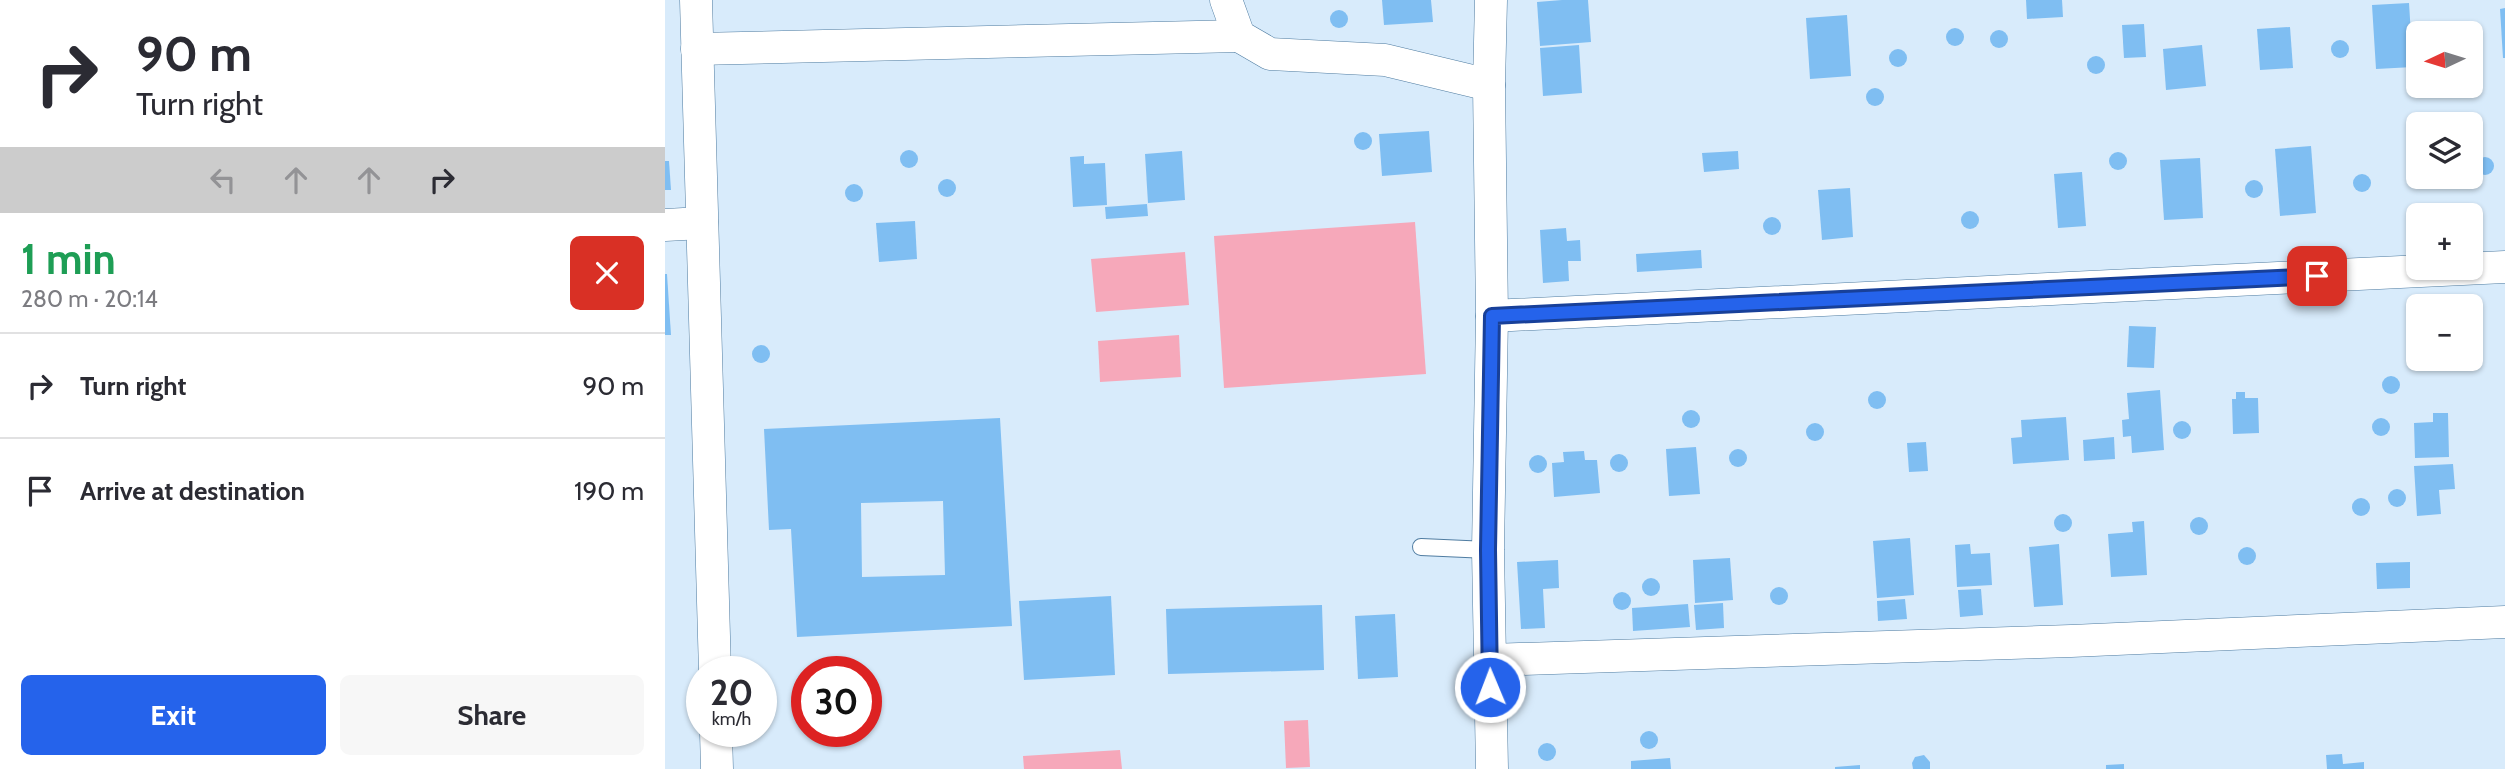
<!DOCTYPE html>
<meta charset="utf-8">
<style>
:root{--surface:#fff;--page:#f7f7f7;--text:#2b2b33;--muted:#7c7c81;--line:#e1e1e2;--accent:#2563eb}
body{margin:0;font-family:Cabin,sans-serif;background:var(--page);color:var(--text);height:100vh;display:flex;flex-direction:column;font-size:26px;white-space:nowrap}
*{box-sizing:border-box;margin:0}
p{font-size:23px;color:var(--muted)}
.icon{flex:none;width:38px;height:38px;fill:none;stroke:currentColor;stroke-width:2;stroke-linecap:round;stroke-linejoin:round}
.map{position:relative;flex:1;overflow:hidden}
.sheet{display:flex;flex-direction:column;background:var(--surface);width:665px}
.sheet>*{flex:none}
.guide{background:#fff;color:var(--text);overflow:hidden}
.needle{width:46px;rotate:266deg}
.buttons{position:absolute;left:1741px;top:21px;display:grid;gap:14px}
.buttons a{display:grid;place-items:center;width:77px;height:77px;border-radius:10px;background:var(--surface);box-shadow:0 2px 5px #0004;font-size:35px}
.speed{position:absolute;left:21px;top:656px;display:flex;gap:14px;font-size:35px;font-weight:700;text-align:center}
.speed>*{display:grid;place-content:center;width:91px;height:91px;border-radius:50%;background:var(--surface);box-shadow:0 2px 5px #0004;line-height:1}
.speed small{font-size:18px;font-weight:400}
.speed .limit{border:10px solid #d22;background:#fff;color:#111}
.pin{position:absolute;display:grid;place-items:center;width:60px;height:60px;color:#fff;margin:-30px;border-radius:14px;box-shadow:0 4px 10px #0006}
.me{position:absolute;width:77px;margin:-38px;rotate:359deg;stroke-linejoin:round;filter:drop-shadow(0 0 5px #0008)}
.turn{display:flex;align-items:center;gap:24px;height:147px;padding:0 21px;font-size:32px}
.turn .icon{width:91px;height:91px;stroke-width:2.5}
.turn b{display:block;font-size:49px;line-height:60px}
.lanes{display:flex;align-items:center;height:66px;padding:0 21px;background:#0003;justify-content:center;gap:35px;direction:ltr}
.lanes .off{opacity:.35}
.round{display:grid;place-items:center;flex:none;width:74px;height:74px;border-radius:10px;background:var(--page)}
.summary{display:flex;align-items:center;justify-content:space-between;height:119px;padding:0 21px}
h1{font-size:42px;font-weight:700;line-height:52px;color:#1e9e55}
.primary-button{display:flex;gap:14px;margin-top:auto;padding:14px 21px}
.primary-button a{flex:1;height:80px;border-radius:10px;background:var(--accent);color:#fff;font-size:28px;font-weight:700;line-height:80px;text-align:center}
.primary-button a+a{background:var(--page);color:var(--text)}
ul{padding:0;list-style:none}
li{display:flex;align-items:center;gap:21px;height:105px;padding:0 21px;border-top:2px solid var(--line)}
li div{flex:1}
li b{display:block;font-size:26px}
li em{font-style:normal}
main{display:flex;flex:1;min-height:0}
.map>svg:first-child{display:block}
.green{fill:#f6a8ba}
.building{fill:#7fbef2;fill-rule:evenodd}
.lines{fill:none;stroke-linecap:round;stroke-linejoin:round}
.service-casing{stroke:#4f7ca1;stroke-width:18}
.minor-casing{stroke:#4f7ca1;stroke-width:33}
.service{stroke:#fff;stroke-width:16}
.minor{stroke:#fff;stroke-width:32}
.route-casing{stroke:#184099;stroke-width:18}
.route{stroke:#2563eb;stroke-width:12}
</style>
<main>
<section class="sheet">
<div class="guide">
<div class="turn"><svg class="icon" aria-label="right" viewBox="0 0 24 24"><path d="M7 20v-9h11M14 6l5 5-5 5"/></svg><div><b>90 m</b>Turn right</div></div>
<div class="lanes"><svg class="icon off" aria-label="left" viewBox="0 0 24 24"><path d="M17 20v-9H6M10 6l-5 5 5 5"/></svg><svg class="icon off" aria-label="ahead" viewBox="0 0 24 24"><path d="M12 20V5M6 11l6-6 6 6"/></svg><svg class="icon off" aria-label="ahead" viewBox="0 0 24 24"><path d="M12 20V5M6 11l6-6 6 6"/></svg><svg class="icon" aria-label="right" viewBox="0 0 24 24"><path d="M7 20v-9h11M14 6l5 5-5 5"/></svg></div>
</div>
<div class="summary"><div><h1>1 min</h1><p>280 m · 20:14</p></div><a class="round" style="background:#d93025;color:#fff"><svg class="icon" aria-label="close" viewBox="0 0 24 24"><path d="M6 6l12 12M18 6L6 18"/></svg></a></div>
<ul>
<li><svg class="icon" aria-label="right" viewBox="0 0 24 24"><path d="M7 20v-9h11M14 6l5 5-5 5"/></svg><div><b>Turn right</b></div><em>90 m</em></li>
<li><svg class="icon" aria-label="arrive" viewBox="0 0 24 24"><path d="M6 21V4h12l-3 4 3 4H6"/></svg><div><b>Arrive at destination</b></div><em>190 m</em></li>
</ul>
<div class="primary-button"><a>Exit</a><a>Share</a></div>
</section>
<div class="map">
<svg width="1840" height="769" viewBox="0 0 1840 769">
<rect width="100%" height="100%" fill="#d8ebfb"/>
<g class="green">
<path d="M750 222 761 374 559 388 549 236Z"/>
<path d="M520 252 524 305 431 312 426 259Z"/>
<path d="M514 335 516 377 435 382 433 341Z"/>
<path d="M643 720 645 767 621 768 619 721Z"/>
<path d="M455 750 457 769H359L358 756Z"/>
</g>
<g class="building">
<path d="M717 0H766L768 22 719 25Z"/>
<path d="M897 0H923L926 42 875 46 872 2Z"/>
<path d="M1361 0H1397L1398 17 1362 19Z"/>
<path d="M1744 3 1748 67 1711 69 1707 5Z"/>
<path d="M1840 8V58H1838L1835 9Z"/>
<circle cx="674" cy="19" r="9"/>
<path d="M1182 15 1186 76 1145 79 1141 18Z"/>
<path d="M1479 24 1481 57 1459 58 1457 25Z"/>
<path d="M1625 27 1628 68 1595 70 1592 29Z"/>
<circle cx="1290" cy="37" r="9"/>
<circle cx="1334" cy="39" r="9"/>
<circle cx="1675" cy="49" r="9"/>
<path d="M914 45 917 93 878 96 875 48Z"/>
<path d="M1537 45 1541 86 1501 90 1498 49Z"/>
<circle cx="1233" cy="58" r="9"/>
<circle cx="1431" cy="65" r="9"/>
<circle cx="1210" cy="97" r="9"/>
<path d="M764 131 767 172 717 176 714 134Z"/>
<circle cx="698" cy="141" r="9"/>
<path d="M1646 146 1651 213 1615 216 1610 149Z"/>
<circle cx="244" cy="159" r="9"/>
<path d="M517 151 520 200 483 203 480 154Z"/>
<path d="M1073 151 1074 169 1039 172 1037 153Z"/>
<circle cx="1453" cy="161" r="9"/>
<path d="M419 156V164L440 163 442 205 408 207 405 157Z"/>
<circle cx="1820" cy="166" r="9"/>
<path d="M1535 158 1538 218 1499 220 1495 160Z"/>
<path d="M0 161H4L6 190H0Z"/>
<path d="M1417 172 1421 226 1393 228 1389 174Z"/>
<circle cx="1697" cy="183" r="9"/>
<circle cx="282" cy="188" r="9"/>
<circle cx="1589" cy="189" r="9"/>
<circle cx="189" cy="193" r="9"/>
<path d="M1185 188 1188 237 1157 240 1153 190Z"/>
<path d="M482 204 483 216 441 219 440 207Z"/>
<circle cx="1305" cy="220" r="9"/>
<circle cx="1107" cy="226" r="9"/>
<path d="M250 221 252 259 214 262 211 223Z"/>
<path d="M901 228 902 241 915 240 916 261H903L904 281 878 283 875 230Z"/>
<path d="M1036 250 1037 268 972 272 971 254Z"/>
<path d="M0 274H2L6 335H0Z"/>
<path d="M1464 326 1491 327 1489 368 1462 367Z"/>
<circle cx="96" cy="354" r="9"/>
<path d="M1772 359H1791L1788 365 1782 368 1777 367Z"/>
<circle cx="1726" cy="385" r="9"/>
<path d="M1495 390 1499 450 1467 453 1466 436 1458 437 1457 420 1464 419 1462 393Z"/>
<circle cx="1212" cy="400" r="9"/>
<path d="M1571 392H1580V398H1593L1594 433 1568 434 1567 399H1571Z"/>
<circle cx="1026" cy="419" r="9"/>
<path d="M1768 413H1783L1784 457 1750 458 1749 423 1768 422Z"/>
<path d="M1401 417 1404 460 1348 464 1346 438 1357 437 1356 420Z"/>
<circle cx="1716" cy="427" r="9"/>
<path d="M335 418 347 626 132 637 126 529 104 530 99 429ZM278 501 280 575 197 577 196 503Z"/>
<circle cx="1517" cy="430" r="9"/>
<circle cx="1150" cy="432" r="9"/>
<path d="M1449 437 1450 459 1419 461 1418 440Z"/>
<path d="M1261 442 1263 471 1244 472 1242 443Z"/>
<path d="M1031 447 1035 494 1004 496 1001 449Z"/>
<circle cx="1073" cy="458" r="9"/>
<path d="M919 451 920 460H932L935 493 889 497 887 463 899 462 898 452Z"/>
<circle cx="954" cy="463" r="9"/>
<circle cx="873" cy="464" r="9"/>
<path d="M1788 464 1790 489 1774 490 1776 514 1752 516 1749 466Z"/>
<circle cx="1732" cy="498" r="9"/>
<circle cx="1696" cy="507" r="9"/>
<circle cx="1398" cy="523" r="9"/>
<circle cx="1534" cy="526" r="9"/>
<path d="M1479 521 1482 575 1446 577 1443 534 1468 532 1467 522Z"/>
<path d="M1245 538 1249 595 1212 598 1208 541Z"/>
<path d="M1305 544 1306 554 1325 553 1327 585 1292 587 1290 545Z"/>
<path d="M1394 544 1398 605 1369 607 1364 547Z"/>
<circle cx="1582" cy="556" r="9"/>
<path d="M1065 558 1068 600 1030 603 1028 560Z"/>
<path d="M893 560 894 588 878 589 880 628 856 629 852 562Z"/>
<path d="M1745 562V588L1712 589 1711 563Z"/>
<circle cx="986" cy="587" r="9"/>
<circle cx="1114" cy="596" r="9"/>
<path d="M1316 589 1318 615 1295 617 1293 590Z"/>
<circle cx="957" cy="601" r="9"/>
<path d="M446 596 450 675 359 680 354 601Z"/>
<path d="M1240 599 1242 619 1213 621 1212 601Z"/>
<path d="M1058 603 1059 628 1031 630 1029 605Z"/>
<path d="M1023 604 1025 627 968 631 967 608Z"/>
<path d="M657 605 659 670 503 674 501 609Z"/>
<path d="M730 614 733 677 693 679 690 616Z"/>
<circle cx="984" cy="740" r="9"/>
<circle cx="882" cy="752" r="9"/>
<path d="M1677 754 1678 764 1699 762V769H1662L1661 755Z"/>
<path d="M1259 755 1265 762V769H1248L1247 763 1250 757Z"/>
<path d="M1005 758 1006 769H966V761Z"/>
<path d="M1459 764V769H1441V765Z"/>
<path d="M1195 765V769H1170V767Z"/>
</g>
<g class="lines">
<g class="service-casing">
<path id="service" d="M756 547 823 550"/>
</g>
<g class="minor-casing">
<g id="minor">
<path d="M31 0 50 672"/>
<path d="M561 0 574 36 605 54 720 60 824 85"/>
<path d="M826 0 824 85 827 316 823 550 827 769"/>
<path d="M32 49 574 36"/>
<path d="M0 225 37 223"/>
<path d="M827 316 1840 267"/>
<path d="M825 660 1406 641 1840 622"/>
<path d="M51 732 52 769"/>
</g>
</g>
<use href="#service" class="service"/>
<use href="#minor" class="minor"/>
</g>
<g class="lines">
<g class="route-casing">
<path id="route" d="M825 687 823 550 827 316 1652 276"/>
</g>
<use href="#route" class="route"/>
</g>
</svg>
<div class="buttons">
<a><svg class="needle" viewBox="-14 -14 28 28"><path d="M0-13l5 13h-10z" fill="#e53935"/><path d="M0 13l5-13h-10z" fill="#7c7c81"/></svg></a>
<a><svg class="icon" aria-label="layers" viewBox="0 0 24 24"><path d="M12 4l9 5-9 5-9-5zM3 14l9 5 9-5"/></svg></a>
<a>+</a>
<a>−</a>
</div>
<div class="speed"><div>20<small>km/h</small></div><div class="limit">30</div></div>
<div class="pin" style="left:1652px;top:276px;background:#d93025"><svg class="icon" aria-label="arrive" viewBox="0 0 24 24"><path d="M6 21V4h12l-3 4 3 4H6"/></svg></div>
<svg class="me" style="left:825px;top:687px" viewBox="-20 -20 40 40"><circle r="17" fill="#2563eb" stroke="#fff" stroke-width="3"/><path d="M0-11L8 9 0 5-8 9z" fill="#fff"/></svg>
</div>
</main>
